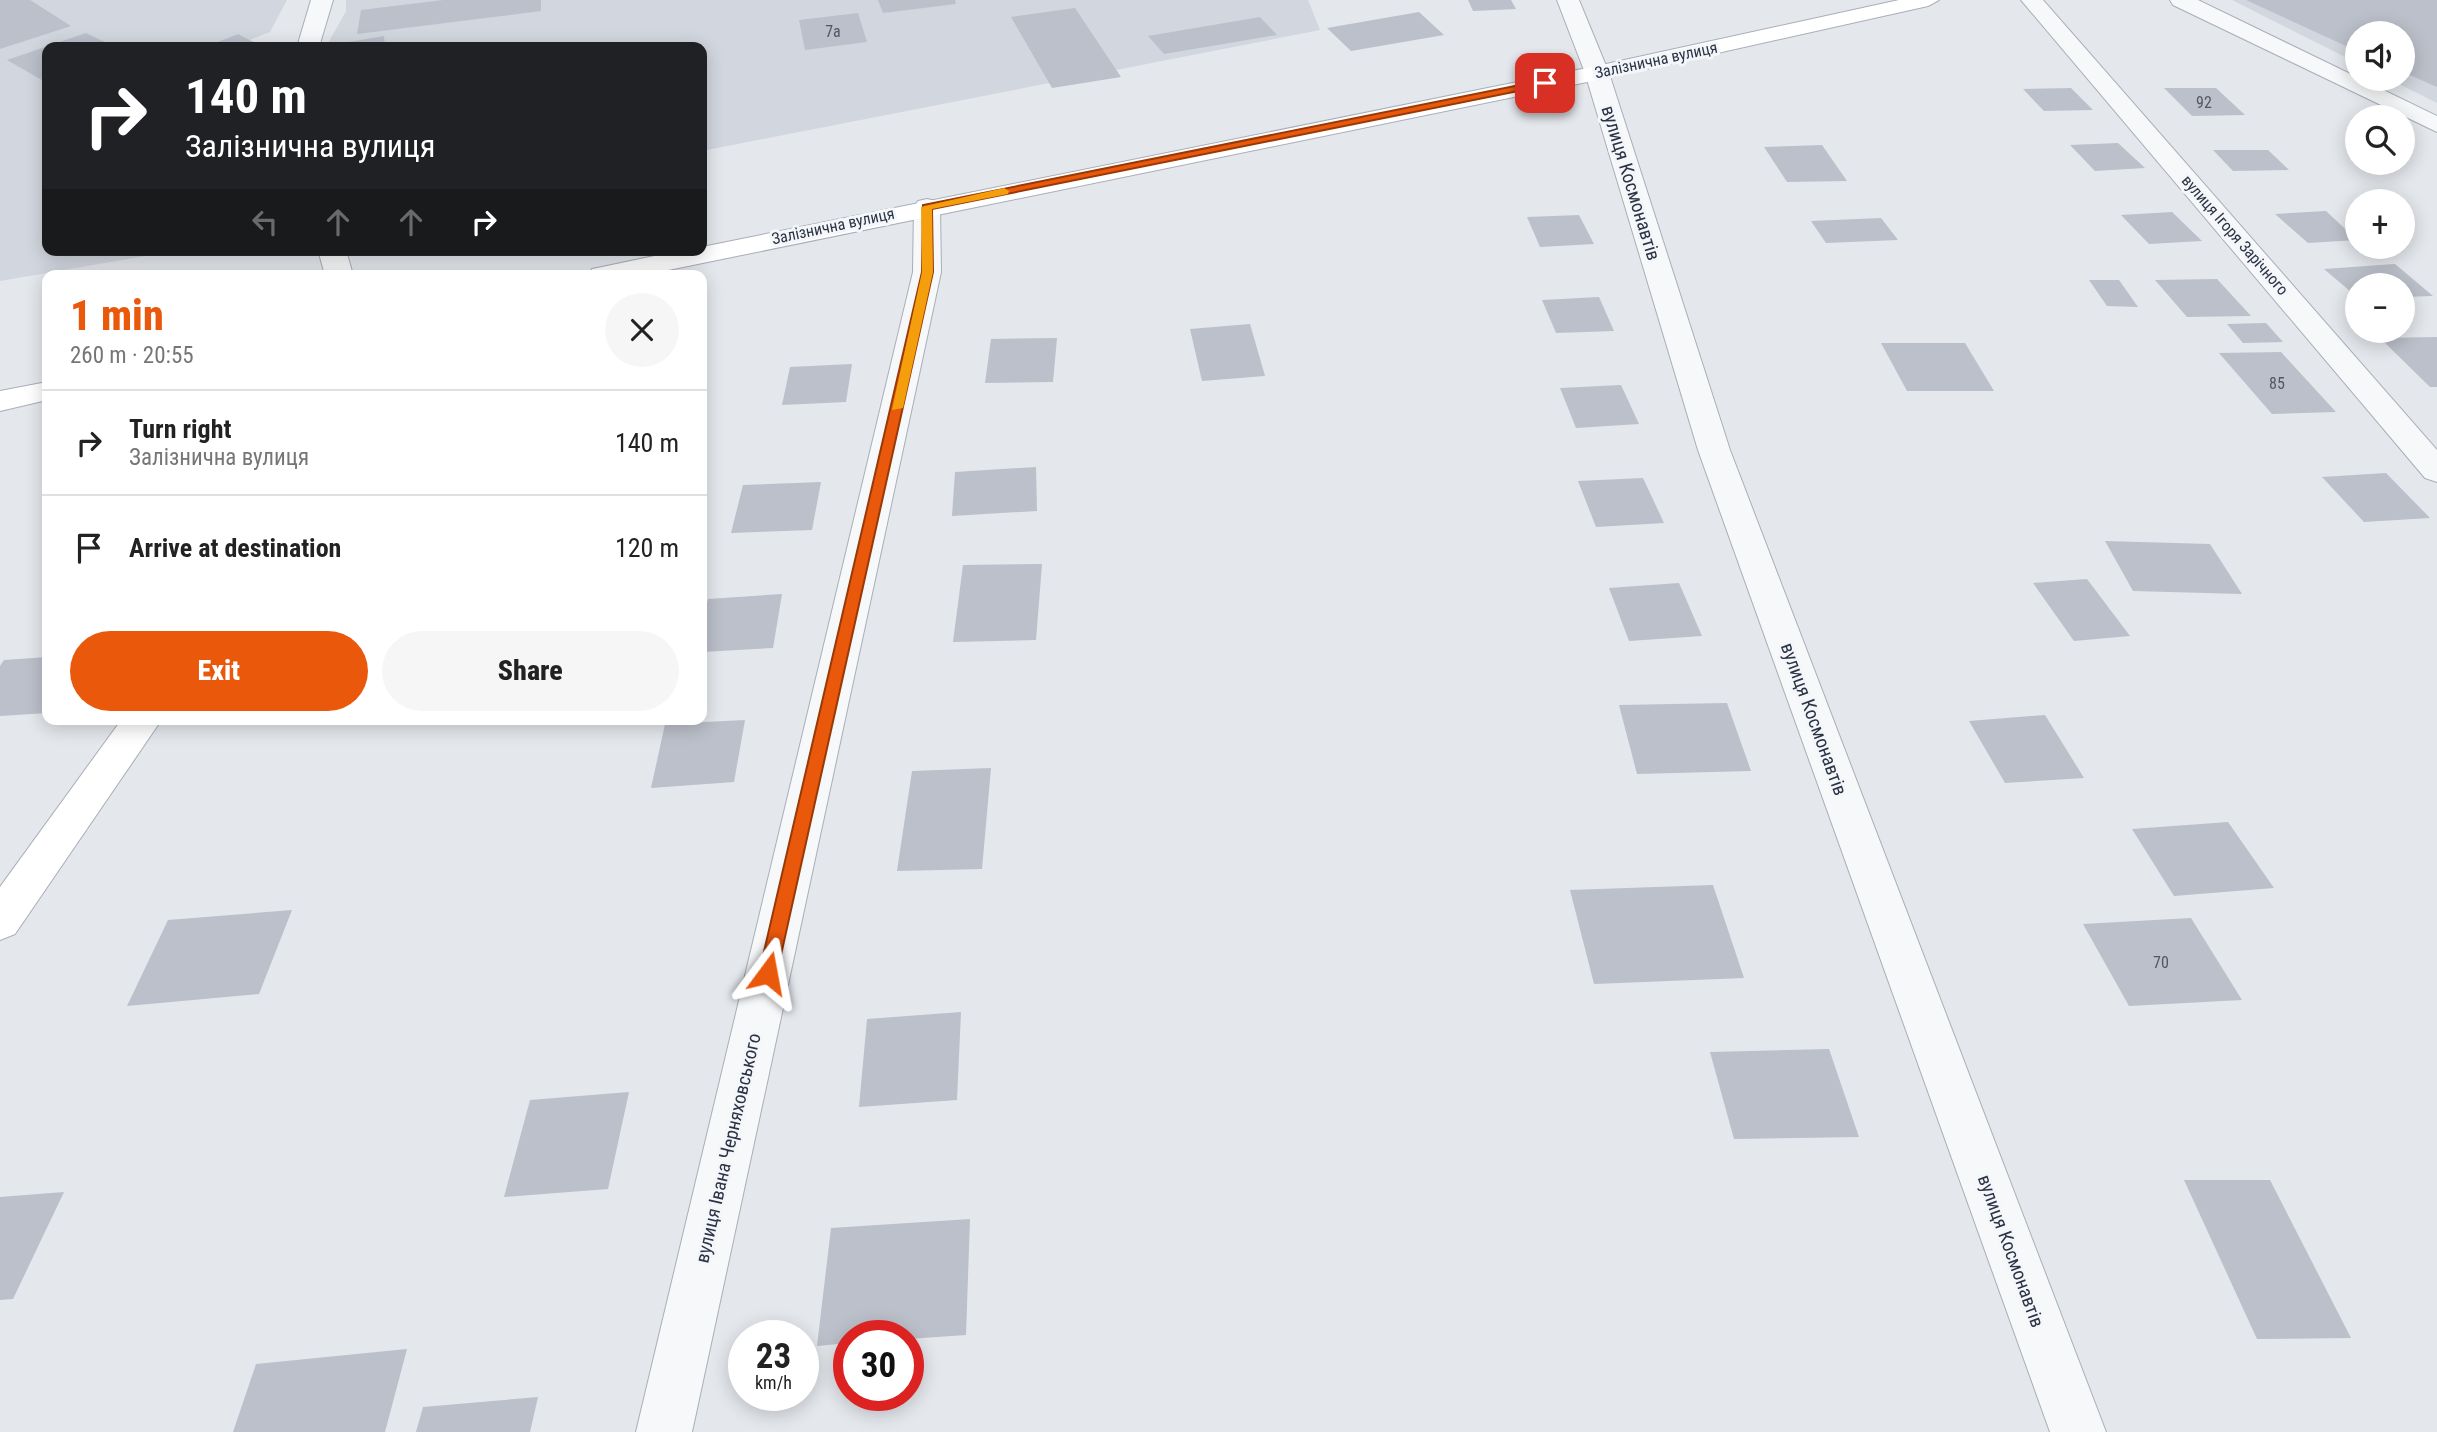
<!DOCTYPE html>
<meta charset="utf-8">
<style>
:root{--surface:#fff;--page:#f6f6f6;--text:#222;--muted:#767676;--line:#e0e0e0;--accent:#ea580c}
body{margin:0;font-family:"Roboto Condensed",sans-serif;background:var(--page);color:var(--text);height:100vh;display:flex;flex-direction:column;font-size:26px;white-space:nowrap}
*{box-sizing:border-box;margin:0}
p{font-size:23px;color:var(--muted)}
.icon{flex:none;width:38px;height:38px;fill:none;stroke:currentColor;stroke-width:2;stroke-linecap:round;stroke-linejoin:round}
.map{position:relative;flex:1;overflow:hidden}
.panel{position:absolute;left:42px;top:270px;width:665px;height:455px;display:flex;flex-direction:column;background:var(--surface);border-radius:14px;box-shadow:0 4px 18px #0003}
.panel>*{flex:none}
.top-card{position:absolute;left:42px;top:42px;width:665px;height:214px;border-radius:14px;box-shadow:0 4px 18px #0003;background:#202124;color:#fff;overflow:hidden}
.controls{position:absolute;left:2345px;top:21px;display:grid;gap:14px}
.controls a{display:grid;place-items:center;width:70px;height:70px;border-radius:50%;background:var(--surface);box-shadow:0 4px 18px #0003;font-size:35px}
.speed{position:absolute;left:728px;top:1320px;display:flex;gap:14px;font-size:35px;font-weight:700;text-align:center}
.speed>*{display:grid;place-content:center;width:91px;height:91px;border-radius:50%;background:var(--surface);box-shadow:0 4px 18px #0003;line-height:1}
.speed small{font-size:18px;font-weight:400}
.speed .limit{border:10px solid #d22;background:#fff;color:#111}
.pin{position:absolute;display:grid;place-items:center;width:60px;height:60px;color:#fff;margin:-30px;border-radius:14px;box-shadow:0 4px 10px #0006}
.me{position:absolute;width:77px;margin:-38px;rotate:13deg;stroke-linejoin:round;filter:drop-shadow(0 0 5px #0008)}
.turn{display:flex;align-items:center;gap:24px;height:147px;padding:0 28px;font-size:32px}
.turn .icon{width:91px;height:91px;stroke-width:2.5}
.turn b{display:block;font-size:49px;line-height:60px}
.lanes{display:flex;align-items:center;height:66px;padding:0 28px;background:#0003;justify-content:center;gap:35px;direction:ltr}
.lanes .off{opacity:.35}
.round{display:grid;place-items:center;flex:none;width:74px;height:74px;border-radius:37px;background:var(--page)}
.head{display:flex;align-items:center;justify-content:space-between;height:119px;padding:0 28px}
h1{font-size:42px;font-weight:800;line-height:52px;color:var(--accent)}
.cta{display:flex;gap:14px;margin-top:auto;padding:14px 28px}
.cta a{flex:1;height:80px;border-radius:42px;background:var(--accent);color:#fff;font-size:28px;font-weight:800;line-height:80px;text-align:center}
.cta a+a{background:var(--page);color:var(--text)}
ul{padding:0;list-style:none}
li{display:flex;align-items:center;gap:21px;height:105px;padding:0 28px;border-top:2px solid var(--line)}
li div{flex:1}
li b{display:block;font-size:26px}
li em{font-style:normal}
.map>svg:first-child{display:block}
.built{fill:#d2d6de}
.building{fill:#bbc0ca}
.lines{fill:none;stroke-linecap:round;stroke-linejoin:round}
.street-casing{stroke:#a9aeb7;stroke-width:2}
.secondary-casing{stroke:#a9aeb7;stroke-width:2}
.street{fill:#f7f8fa;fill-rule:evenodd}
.secondary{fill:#fff;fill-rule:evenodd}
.route{fill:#ea580c;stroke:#983908;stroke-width:2}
.slow{fill:#f59e0b}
.labels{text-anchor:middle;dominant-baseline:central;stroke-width:6;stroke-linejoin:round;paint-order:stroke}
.number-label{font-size:16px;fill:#4f5766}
.far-street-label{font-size:16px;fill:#2b3445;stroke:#f4f6f9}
.street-label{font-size:19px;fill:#2b3445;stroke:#f4f6f9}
</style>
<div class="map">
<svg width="2437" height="1432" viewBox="0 0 2437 1432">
<rect width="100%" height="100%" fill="#e4e7ec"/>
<g class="built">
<path d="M0 0H287L270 32 232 47H47V250H180L0 281Z"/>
<path d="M346 0H1308L1320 30 702 151V47H326L346 11Z"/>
<path d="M2232 0H2437V103L2389 79H2403V33H2357V63Z"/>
</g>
<g class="building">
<path d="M0 0H30L71 26 0 49Z"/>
<path d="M443 0H541V11L357 34 361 10Z"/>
<path d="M878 0H955L956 4 883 13Z"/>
<path d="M1468 0H1511L1516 9 1473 11Z"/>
<path d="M2246 0H2437V87L2403 72V33H2357V51Z"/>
<path d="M1075 8 1121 77 1052 88 1011 17Z"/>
<path d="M1419 12 1444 35 1351 51 1327 28Z"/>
<path d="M858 13 867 42 805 50 799 20Z"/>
<path d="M1260 17 1277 35 1164 54 1148 36Z"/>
<path d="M86 33 115 47H47V83L7 60Z"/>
<path d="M238 34 257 44 247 47 208 46Z"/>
<path d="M384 36 385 47H332V45Z"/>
<path d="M2071 88 2093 110 2044 111 2023 89Z"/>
<path d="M2164 88H2216L2245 115 2192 116Z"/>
<path d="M2118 143 2145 168 2095 171 2070 145Z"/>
<path d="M1822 145 1847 181 1787 182 1764 147Z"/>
<path d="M2213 150H2268L2289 170 2233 171Z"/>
<path d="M2326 211 2357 240 2308 243 2275 214Z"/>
<path d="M2172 212 2202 241 2149 244 2121 215Z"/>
<path d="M1579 215 1594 244 1540 247 1527 217Z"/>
<path d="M1881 218 1898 240 1826 243 1811 221Z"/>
<path d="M2395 264 2433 296 2403 297V285H2357V297L2324 269Z"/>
<path d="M2217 279 2251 316 2187 317 2155 280Z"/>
<path d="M2089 280H2119L2138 307 2107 306Z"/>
<path d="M1599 297 1614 331 1556 333 1542 300Z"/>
<path d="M2266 323 2283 342 2243 343 2227 324Z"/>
<path d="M1250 324 1265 376 1202 381 1190 329Z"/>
<path d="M2437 337V387H2430L2380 338Z"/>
<path d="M1057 338 1053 382 985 383 991 339Z"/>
<path d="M1881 343H1965L1994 391H1907Z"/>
<path d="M2281 352 2336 412 2272 414 2219 353Z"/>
<path d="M852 364 846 402 782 405 790 367Z"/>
<path d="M1621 385 1639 424 1576 428 1560 388Z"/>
<path d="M1036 467 1037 511 952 516 955 472Z"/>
<path d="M2386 473 2430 518 2364 522 2322 477Z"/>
<path d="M1643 478 1664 523 1596 527 1578 481Z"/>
<path d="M821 482 812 530 731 533 743 485Z"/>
<path d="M2105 541 2210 544 2242 594 2133 591Z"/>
<path d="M1042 564 1036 640 953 642 963 565Z"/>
<path d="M2087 579 2130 636 2074 641 2033 583Z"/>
<path d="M1679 583 1702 636 1629 641 1609 588Z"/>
<path d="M782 594 773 648 702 652V625L708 599Z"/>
<path d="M47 657V713L0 716V666L4 660Z"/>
<path d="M1727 703 1751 771 1637 774 1619 705Z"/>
<path d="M2045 715 2084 778 2005 783 1969 721Z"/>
<path d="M745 720 734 782 651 788 665 724Z"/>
<path d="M991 768 982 869 897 871 912 771Z"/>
<path d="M2228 822 2274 888 2174 896 2132 829Z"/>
<path d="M1713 885 1744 978 1594 984 1570 890Z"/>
<path d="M292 910 259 994 127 1006 168 920Z"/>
<path d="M2191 918 2242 1000 2129 1006 2083 924Z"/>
<path d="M961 1012 957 1100 859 1107 867 1019Z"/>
<path d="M1829 1049 1859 1137 1734 1139 1710 1052Z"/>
<path d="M629 1092 608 1189 504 1197 530 1100Z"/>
<path d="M2184 1180H2270L2351 1338 2257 1339Z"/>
<path d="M64 1192 13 1299 0 1300V1197Z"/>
<path d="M970 1219 966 1335 908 1339V1335H849V1343L817 1346 831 1228Z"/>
<path d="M407 1349 385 1432H233L256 1364Z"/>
<path d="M538 1397 530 1432H416L423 1407Z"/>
</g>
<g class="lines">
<g class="street-casing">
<g id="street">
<path d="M311 0H333L319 47H297Z"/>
<path d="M1557 0H1579L1609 73 1730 450 2106 1432H2050L1698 450 1585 73Z"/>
<path d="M2021 0H2043L2437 450V482L2425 478Z"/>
<path d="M2170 0H2198L2437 116V132L2173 5Z"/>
<path d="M927 199 936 201 940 207 941 272 692 1432H636L913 272 914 207 918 201Z"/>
<path d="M318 250H346L353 275H325Z"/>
</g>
</g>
<g class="secondary-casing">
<g id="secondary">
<path d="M1899 0H1939L1928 6 1597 80 644 275H588L592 269 602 267 683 250H702V247L1597 66Z"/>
<path d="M47 382V400L0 411V391Z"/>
<path d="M122 719H162L15 934 0 940V887Z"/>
</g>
</g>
<use href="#street" class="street"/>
<use href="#secondary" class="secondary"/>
</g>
<path class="route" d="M1545 80 1548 85 932 209 933 272 777 973 774 979 768 982 761 979 759 973 922 272 923 205Z"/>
<path class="slow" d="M1004 188 1009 191 1008 194 932 209 933 272 903 408 892 410 922 272 921 207Z"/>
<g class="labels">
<g class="number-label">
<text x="833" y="31">7а</text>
<text x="2204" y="102">92</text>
<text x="2277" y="383">85</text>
<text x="2161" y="962">70</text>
</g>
<g class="far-street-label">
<text transform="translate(1656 60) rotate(-12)">Залізнична вулиця</text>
<text transform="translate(833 226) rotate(-12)">Залізнична вулиця</text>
<text transform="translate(2235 235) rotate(49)">вулиця Ігоря Зарічного</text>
</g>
<g class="street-label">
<text transform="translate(1631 183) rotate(73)">вулиця Космонавтів</text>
<text transform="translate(1814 719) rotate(70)">вулиця Космонавтів</text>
<text transform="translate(728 1148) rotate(-77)">вулиця Івана Черняховського</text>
<text transform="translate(2011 1251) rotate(70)">вулиця Космонавтів</text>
</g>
</g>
</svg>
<div class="controls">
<a><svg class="icon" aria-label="sound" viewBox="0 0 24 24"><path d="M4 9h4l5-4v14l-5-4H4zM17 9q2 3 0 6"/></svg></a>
<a><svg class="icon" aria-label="search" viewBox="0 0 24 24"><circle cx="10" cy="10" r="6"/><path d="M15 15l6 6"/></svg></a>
<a>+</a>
<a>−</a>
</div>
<div class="speed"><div>23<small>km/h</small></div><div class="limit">30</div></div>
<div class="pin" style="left:1545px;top:83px;background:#d93025"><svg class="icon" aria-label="arrive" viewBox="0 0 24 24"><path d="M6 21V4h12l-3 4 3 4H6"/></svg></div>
<svg class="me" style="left:768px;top:973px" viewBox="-20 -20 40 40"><path d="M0-17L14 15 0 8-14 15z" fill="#ea580c" stroke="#fff" stroke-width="4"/></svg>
<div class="top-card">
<div class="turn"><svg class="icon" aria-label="right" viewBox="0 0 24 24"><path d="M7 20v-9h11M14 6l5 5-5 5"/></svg><div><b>140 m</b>Залізнична вулиця</div></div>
<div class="lanes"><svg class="icon off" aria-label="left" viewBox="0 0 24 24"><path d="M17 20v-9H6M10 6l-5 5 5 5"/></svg><svg class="icon off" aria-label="ahead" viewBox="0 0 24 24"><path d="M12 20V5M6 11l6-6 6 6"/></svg><svg class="icon off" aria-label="ahead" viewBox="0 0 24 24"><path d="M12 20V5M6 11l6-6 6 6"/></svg><svg class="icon" aria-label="right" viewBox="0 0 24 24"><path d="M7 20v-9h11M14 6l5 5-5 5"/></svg></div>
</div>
<section class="panel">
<div class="head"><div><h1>1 min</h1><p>260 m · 20:55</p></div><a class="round"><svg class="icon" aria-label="close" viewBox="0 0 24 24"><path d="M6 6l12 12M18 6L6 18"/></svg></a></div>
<ul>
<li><svg class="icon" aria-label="right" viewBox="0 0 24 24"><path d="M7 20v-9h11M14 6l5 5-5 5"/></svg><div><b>Turn right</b><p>Залізнична вулиця</p></div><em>140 m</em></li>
<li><svg class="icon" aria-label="arrive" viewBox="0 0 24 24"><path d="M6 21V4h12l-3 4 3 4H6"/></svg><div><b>Arrive at destination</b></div><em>120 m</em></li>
</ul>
<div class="cta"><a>Exit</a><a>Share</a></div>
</section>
</div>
